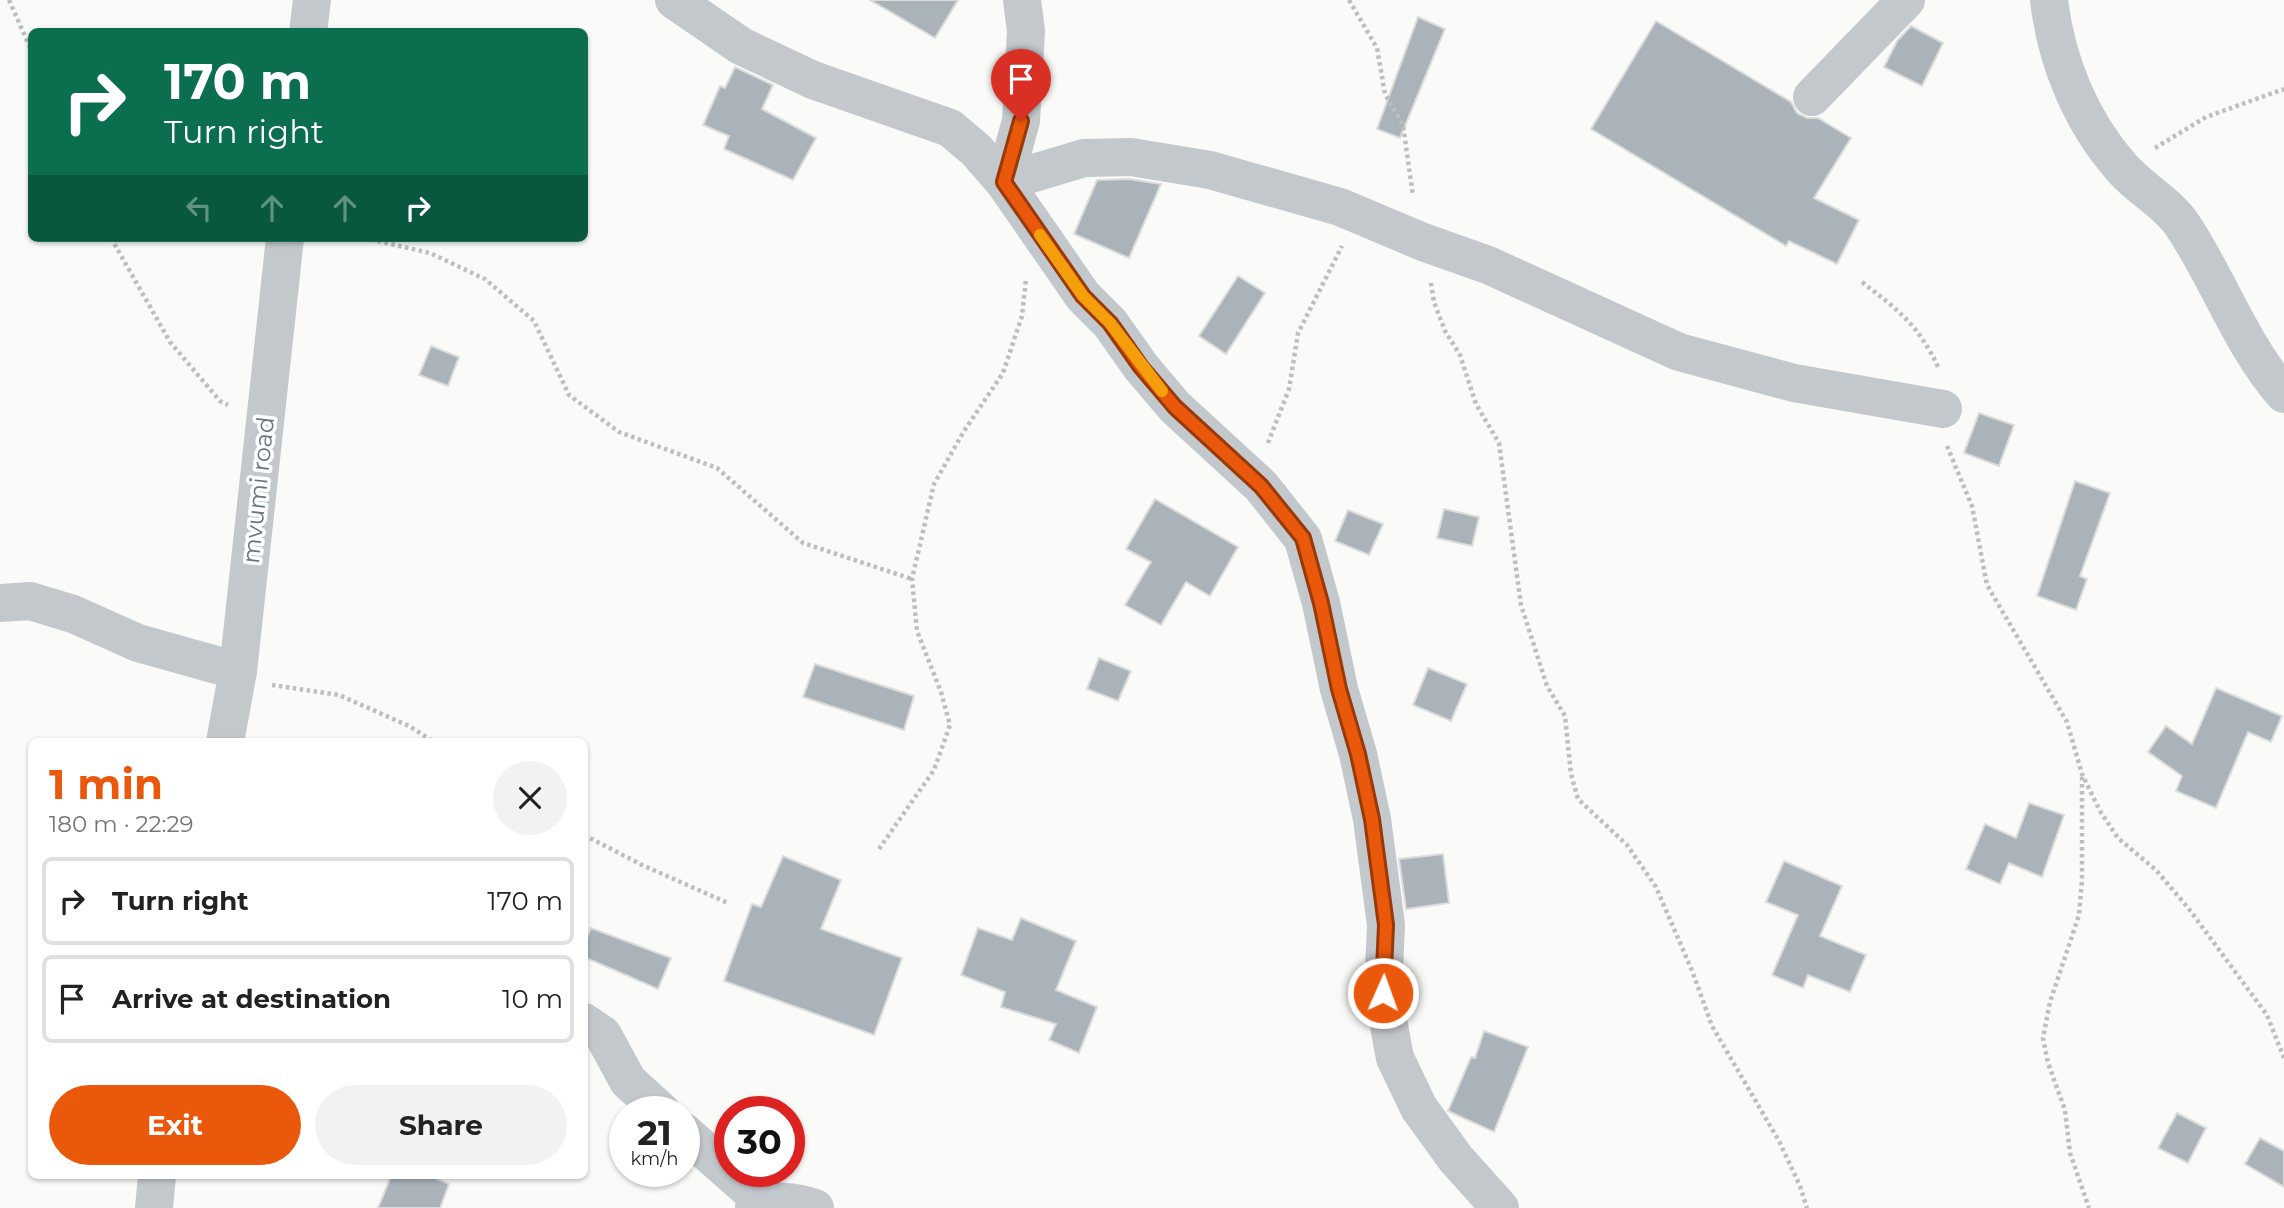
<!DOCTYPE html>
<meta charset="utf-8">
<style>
:root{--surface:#fff;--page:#f2f2f2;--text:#222;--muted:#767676;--line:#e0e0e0;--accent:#ea580c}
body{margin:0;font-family:Montserrat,sans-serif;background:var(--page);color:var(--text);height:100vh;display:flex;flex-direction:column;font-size:26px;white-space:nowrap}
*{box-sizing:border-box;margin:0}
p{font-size:23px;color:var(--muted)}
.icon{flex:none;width:38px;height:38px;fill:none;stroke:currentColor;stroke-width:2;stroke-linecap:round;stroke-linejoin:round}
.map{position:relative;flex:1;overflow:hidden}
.drawer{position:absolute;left:28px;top:738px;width:560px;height:441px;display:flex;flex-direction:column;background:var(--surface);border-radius:10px;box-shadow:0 2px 5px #0004}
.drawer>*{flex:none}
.hud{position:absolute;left:28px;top:28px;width:560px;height:214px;border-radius:10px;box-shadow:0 2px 5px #0004;background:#0b6e4f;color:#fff;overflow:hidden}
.speed{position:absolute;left:609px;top:1096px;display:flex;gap:14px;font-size:35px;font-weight:700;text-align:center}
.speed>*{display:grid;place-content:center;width:91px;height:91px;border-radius:50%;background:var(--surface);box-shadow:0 2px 5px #0004;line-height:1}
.speed small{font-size:18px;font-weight:400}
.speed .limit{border:10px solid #d22;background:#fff;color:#111}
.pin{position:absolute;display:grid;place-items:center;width:60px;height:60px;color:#fff;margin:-72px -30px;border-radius:50% 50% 50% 0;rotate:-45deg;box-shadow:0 0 7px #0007}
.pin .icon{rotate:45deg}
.me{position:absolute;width:77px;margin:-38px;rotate:2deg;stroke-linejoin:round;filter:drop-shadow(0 0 5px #0008)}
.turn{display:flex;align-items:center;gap:24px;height:147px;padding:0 21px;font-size:32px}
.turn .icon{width:91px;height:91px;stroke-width:2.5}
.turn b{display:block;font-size:49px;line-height:60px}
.lanes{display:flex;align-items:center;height:66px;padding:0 21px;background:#0003;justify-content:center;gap:35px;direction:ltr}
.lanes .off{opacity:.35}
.round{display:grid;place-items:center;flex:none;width:74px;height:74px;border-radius:37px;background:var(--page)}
.summary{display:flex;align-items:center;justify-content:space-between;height:119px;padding:0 21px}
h1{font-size:42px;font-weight:700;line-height:52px;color:var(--accent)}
.button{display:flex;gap:14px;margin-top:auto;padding:14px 21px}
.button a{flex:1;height:80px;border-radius:42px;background:var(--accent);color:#fff;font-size:28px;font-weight:700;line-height:80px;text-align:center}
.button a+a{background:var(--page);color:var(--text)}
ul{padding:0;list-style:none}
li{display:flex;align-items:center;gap:21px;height:88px;margin:0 14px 10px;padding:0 7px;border:4px solid var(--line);border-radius:10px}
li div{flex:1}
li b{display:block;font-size:26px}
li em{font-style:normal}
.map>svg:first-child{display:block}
.building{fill:#aab3b9;stroke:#dcdcda;stroke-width:2}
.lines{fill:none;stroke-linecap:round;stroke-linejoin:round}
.path{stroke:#bbbfc2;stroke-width:4.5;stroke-dasharray:3.5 3.5;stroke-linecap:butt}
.minor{stroke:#c3c8cc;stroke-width:38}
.tertiary{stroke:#c3c8cc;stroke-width:38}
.route-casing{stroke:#983908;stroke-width:18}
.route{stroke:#ea580c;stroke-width:12}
.slow{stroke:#f59e0b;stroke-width:12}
.labels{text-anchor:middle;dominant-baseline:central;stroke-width:7;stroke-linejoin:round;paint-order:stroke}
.street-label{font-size:24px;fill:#657683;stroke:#fff}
</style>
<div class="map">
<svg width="2284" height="1208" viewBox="0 0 2284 1208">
<rect width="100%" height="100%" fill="#fafaf8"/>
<g class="building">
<path d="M870 0H958L935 38Z"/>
<path d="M1418 17 1445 29 1400 138 1377 129Z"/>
<path d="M1656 21 1791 102 1797 113 1807 118H1818L1851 138 1814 198 1859 220 1837 264 1789 241 1786 246 1591 129Z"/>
<path d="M1911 26 1943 43 1922 86 1884 67 1897 41Z"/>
<path d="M735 67 773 85 762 109 816 138 793 180 724 149 729 136 703 125 720 86 725 88Z"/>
<path d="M1129 179 1161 184 1129 258 1074 234 1097 180Z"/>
<path d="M1238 276 1265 293 1226 354 1199 336Z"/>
<path d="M431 346 459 357 448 386 419 375Z"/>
<path d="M1979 413 2014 425 1999 466 1964 453Z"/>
<path d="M2075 481 2110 493 2080 576 2087 579 2076 610 2037 596Z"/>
<path d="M1155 499 1238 547 1210 596 1186 582 1161 625 1125 605 1151 562 1126 549Z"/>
<path d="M1444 509 1479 517 1472 546 1437 538Z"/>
<path d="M1348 510 1383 524 1369 555 1335 541Z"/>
<path d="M1099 658 1131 671 1118 701 1087 689Z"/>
<path d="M815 664 914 696 904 730 803 697Z"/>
<path d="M1428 668 1467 684 1451 721 1413 705Z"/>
<path d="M2216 688 2282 716 2271 742 2248 732 2216 808 2176 791 2182 776 2148 752 2166 726 2192 744Z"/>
<path d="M2029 803 2064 815 2042 877 2009 863 2000 884 1966 869 1985 824 2016 838Z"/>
<path d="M1443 854 1449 903 1406 909 1399 859Z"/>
<path d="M783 856 841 880 821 929 902 958 874 1035 724 981 752 904 761 907Z"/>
<path d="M1784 861 1842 886 1820 936 1866 955 1850 992 1808 975 1803 988 1772 975 1798 915 1766 902Z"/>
<path d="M1021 918 1076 941 1056 990 1097 1007 1079 1053 1049 1040 1056 1024 1001 1007 1005 992 961 975 978 928 1012 940Z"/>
<path d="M591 928 671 958 658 989 584 957V946Z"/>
<path d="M1484 1031 1528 1047 1494 1132 1448 1111 1471 1057 1475 1058Z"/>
<path d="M2177 1113 2206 1128 2188 1163 2158 1148Z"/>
<path d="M2260 1138 2284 1151V1187L2245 1164Z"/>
<path d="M391 1176H430L449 1184 440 1208H378Z"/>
</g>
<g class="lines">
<g class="path">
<path d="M9 0 32 52"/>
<path d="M1349 0 1377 48 1385 94 1403 125 1413 196"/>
<path d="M2155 148 2206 117 2284 89"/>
<path d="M111 238 170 342 220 401 228 405"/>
<path d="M364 238 430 253 485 279 534 321 569 395 619 432 717 468 803 543 912 579"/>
<path d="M1862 282C1898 310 1919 325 1939 369"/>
<path d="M1431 283 1434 302 1445 331 1460 355 1476 404 1499 443 1521 605 1547 686 1565 716 1571 774 1578 799 1627 845 1656 887 1693 973 1712 1026 1779 1141 1800 1186 1807 1208"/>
<path d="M1268 443 1289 389 1298 333 1342 246"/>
<path d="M1947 446 1972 506 1987 585 2067 722 2082 774 2100 811 2118 838 2156 870 2189 909 2267 1015 2284 1058"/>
<path d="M272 685 339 695 409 726 434 742"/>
<path d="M2082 777V880L2079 915 2050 1002 2043 1038 2048 1063 2065 1110 2070 1153 2089 1208"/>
<path d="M584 835 642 865 728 903"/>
<path d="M879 849 934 770 950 725 941 692 917 631 912 579 934 484 964 431 1003 373 1022 316 1026 279"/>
</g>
<g class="minor">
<path d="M674 0 741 46 813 80 950 128 976 150 1004 182 1083 296 1110 323 1141 367 1175 407 1261 486 1303 539 1321 603 1339 689 1358 754 1372 819 1386 925 1383 993 1395 1058 1419 1108 1456 1159 1500 1208"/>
<path d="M2049 0C2056 61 2081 122 2122 168 2140 189 2168 203 2183 226 2219 280 2241 345 2284 394"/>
<path d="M1812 97 1906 0"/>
<path d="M1004 182 1084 158 1131 157 1210 170 1340 207 1423 242 1488 265 1679 352 1794 383 1943 409"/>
<path d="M1004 182 1021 121 1026 31 1022 0"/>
<path d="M0 603 30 601 73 614 138 643 238 671"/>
<path d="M584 1022 603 1035 628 1081 661 1111"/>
<path d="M684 1132 763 1202"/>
<path d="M754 1208C771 1198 796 1201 815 1208"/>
</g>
<g class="tertiary">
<path d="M308 32 312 0"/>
<path d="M225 742 238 671 285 238"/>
<path d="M154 1208 157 1176"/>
</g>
</g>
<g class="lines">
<g class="route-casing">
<path id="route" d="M1021 121 1004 182 1083 296 1110 323 1141 367 1175 407 1261 486 1303 538 1321 603 1339 689 1358 754 1372 819 1386 925 1383 993"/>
</g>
<use href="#route" class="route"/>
<path class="slow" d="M1040 235 1083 296 1110 323 1162 391"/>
</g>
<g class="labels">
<g class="street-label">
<text transform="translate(258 490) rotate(-84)">mvumi road</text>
</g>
</g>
</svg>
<div class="speed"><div>21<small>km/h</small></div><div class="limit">30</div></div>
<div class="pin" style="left:1021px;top:121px;background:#d93025"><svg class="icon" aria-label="arrive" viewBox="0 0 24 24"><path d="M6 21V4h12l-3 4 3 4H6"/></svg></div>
<svg class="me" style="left:1383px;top:993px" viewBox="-20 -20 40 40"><circle r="17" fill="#ea580c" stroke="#fff" stroke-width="3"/><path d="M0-11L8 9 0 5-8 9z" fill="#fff"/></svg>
<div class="hud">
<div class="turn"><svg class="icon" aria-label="right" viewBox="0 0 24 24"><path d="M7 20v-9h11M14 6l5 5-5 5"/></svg><div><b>170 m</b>Turn right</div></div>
<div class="lanes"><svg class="icon off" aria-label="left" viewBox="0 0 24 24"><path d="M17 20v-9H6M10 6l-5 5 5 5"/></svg><svg class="icon off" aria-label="ahead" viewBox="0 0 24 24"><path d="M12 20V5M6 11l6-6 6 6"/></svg><svg class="icon off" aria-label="ahead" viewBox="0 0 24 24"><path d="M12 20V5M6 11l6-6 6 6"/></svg><svg class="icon" aria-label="right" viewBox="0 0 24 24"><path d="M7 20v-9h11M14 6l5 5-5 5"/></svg></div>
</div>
<section class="drawer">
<div class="summary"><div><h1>1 min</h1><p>180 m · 22:29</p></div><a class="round"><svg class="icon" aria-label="close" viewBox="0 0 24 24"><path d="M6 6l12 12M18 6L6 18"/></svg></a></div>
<ul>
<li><svg class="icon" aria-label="right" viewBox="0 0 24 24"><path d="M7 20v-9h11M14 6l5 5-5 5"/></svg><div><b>Turn right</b></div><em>170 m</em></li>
<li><svg class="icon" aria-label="arrive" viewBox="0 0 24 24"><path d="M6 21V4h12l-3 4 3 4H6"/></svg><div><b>Arrive at destination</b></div><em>10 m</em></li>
</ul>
<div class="button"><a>Exit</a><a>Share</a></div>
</section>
</div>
